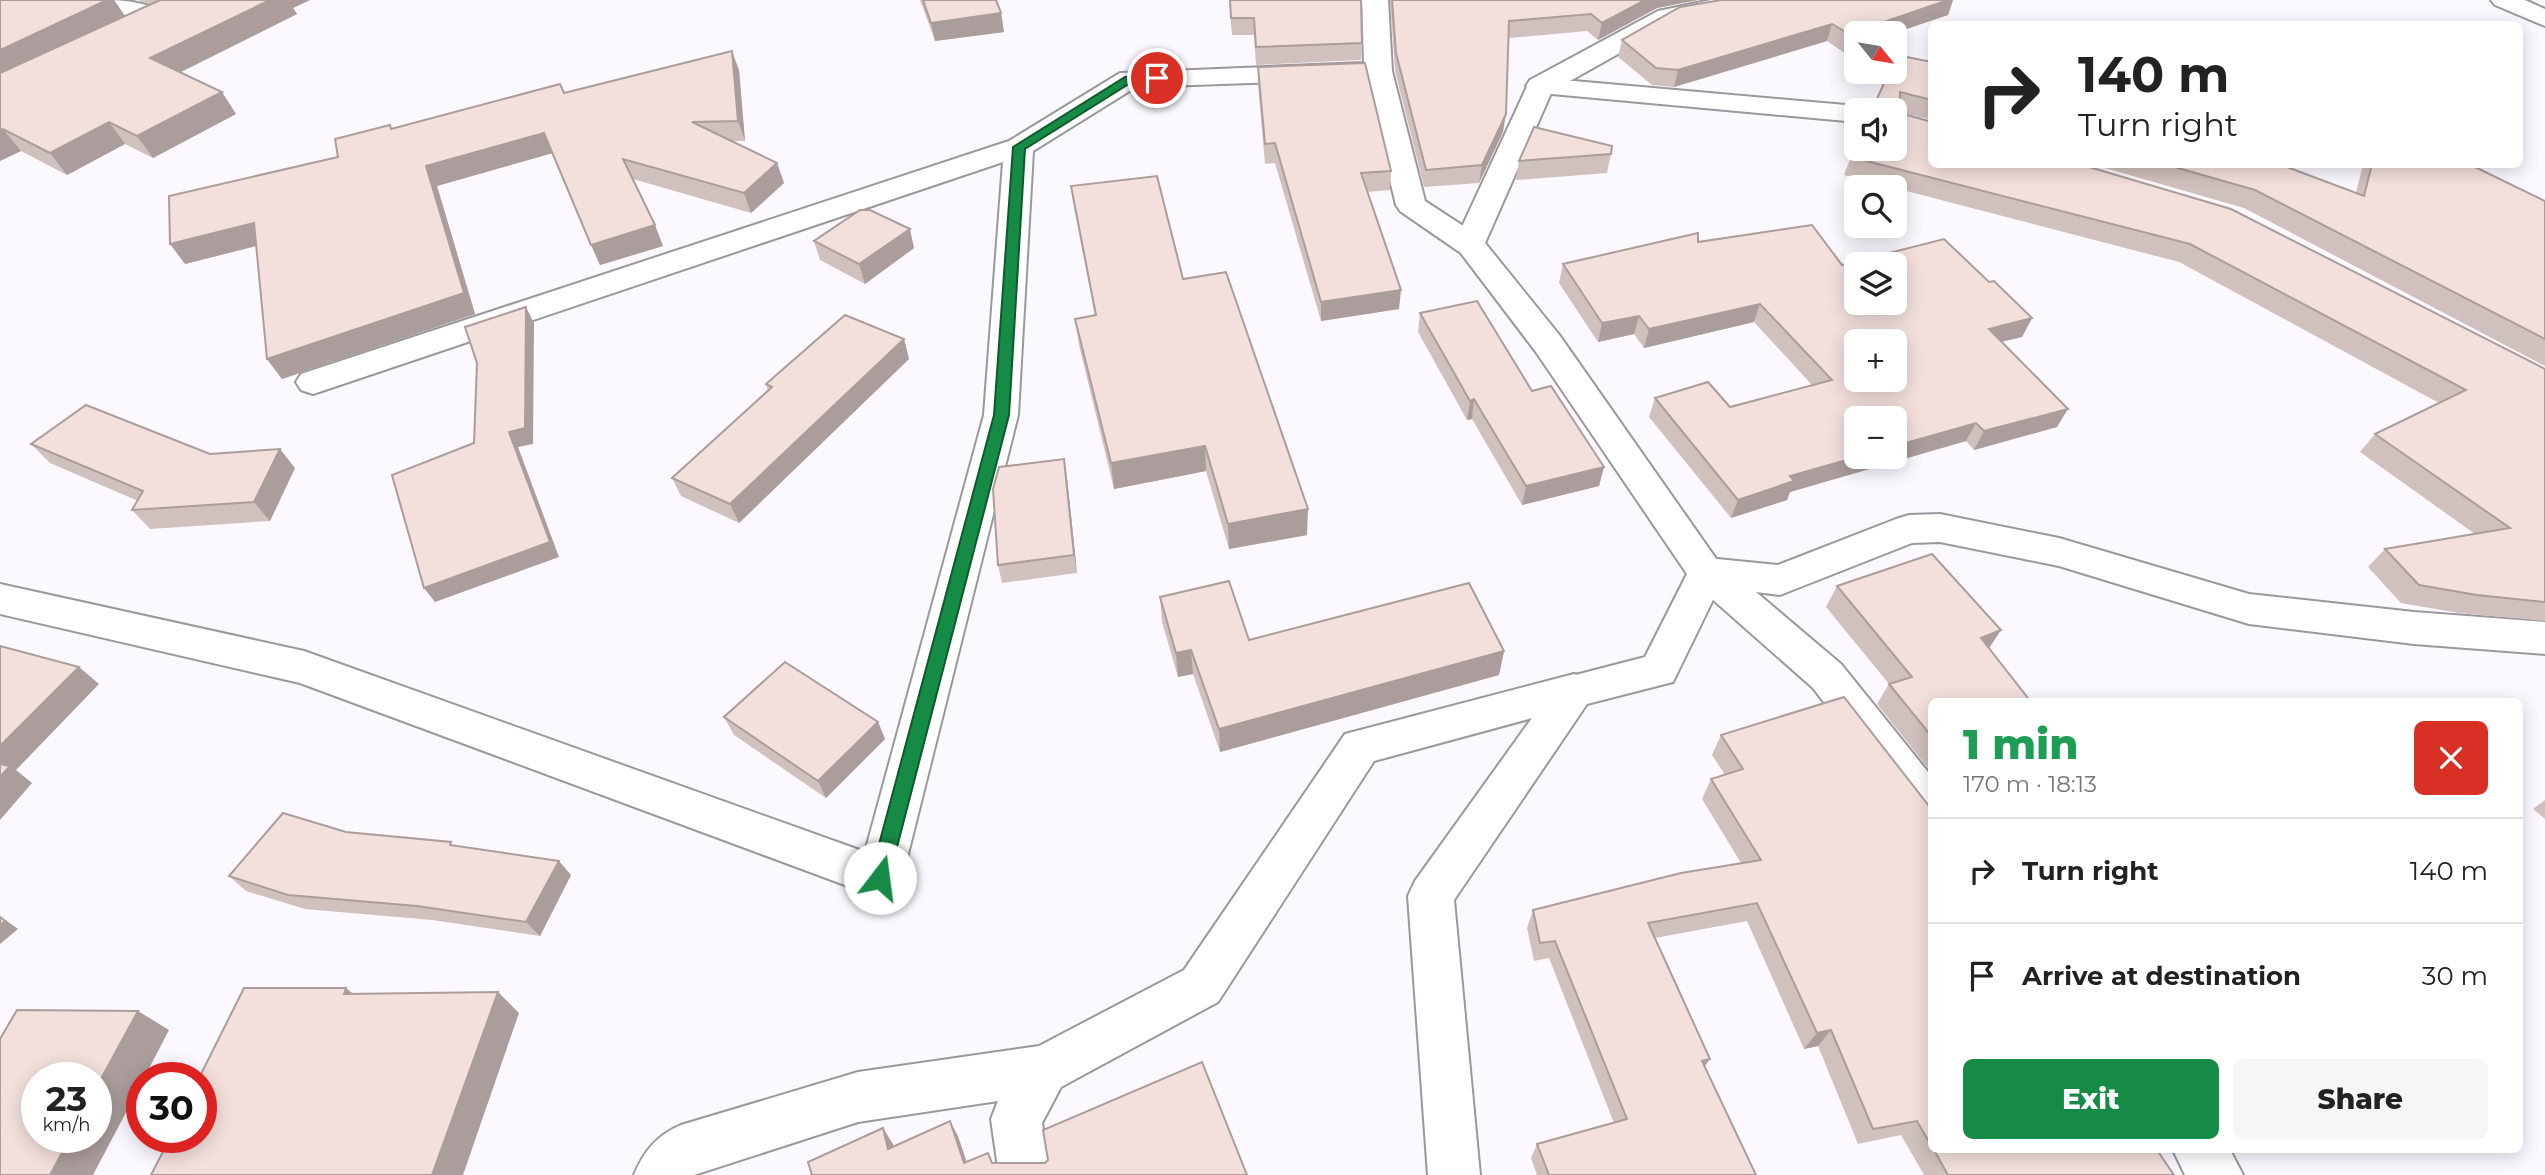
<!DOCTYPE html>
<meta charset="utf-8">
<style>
:root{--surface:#fff;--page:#f6f6f6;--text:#222;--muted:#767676;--line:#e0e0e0;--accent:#168b45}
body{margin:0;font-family:Montserrat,sans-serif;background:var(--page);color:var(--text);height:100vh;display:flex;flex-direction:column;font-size:26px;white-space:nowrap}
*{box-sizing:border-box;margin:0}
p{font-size:23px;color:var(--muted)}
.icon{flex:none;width:38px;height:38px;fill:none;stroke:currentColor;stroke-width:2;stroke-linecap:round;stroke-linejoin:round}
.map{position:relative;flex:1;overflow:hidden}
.details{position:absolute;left:1928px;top:698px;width:595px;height:455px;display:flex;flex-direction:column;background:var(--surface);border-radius:10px;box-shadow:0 4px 18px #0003}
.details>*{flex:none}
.guide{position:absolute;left:1928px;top:21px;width:595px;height:147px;border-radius:10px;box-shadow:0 4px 18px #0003;background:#fff;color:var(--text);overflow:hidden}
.needle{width:46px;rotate:120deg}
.fabs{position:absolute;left:1844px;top:21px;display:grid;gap:14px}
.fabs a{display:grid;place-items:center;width:63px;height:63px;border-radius:10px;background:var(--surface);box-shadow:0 4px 18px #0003;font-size:35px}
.speed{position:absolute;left:21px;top:1062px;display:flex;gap:14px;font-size:35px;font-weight:700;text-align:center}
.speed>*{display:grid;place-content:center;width:91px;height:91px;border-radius:50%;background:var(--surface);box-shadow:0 4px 18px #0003;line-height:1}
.speed small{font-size:18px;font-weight:400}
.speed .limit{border:10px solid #d22;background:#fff;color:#111}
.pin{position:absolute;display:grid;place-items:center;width:60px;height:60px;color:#fff;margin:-30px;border:4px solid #fff;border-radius:50%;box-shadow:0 2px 7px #0007}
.me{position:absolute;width:77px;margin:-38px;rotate:15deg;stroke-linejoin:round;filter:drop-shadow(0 0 5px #0008)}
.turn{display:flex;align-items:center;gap:24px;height:147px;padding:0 35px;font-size:32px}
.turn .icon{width:91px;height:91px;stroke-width:2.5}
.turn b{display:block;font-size:49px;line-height:60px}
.round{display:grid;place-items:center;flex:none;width:74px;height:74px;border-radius:10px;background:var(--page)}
.head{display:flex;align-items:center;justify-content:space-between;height:119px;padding:0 35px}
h1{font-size:42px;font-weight:800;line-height:52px;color:#1e9e55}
.action{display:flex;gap:14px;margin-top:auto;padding:14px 35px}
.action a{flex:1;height:80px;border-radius:10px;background:var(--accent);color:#fff;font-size:28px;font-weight:800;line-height:80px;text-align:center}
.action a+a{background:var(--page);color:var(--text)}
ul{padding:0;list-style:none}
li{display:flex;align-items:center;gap:21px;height:105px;padding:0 35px;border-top:2px solid var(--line)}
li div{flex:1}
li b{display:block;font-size:26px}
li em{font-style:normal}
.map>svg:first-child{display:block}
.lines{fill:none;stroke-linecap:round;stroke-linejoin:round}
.street-casing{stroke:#99989d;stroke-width:4}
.secondary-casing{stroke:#99989d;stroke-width:4}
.primary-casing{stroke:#99989d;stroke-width:4}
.street{fill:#fff;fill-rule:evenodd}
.secondary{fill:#fff;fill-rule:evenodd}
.primary{fill:#fff;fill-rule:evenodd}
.wall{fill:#d1c1be}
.shaded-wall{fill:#aa9d9b}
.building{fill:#f3e0dd;stroke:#aa9d9b;stroke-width:2;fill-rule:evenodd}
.route{fill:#168b45;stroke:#0e5a2d;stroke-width:2}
</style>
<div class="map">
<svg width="2545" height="1175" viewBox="0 0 2545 1175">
<rect width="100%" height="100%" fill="#fbf9ff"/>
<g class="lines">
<g class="street-casing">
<g id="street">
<path d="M96 0C118 0 154 0 168 19L164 24H146L100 5Z"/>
<path d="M1362 0H1388L1392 71 1425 201 1480 237 1484 244 1480 251 1469 254 1458 251 1400 211 1396 205 1366 79 1136 87 1033 151 1018 415 902 878 896 892 880 898 300 683 0 614V584L304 651 865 852 984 415 1003 162 325 390 313 394 301 390 296 382 301 374 1009 141 1120 73 1364 63Z"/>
<path d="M1540 78 1857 106 1868 110H1857V122L1530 92 1526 86 1530 80Z"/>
<path d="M1940 514 2059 538 2249 594 2414 612 2545 622V654L2414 644 2249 624 2059 566 1940 542 1912 543 1780 595 1756 592 1841 664 1932 777V829L1917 823 1813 688 1694 583 1688 573 1694 563 1707 558 1778 565 1896 519 1909 515Z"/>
<path d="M1574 674 1588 679 1594 691 1588 703 1374 761 1218 1002 1061 1087 1042 1123 1051 1175H999L991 1119 998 1101 858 1122 694 1175H634C644 1151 657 1135 681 1125L858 1072 1039 1046 1184 970 1345 734Z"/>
<path d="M2173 1150H2230L2243 1175H2185Z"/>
</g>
</g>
<g class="secondary-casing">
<path id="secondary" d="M1711 0H1765L1761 5 1752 8 1675 22 1552 91 1485 243 1560 336 1726 573 1673 682 1587 704 1454 900 1480 1175H1428L1408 896 1415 881 1560 679 1645 657 1687 574 1536 352 1454 244 1530 80 1658 11Z"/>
</g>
<g class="primary-casing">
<path id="primary" d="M2491 0H2525L2545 9V26L2495 5Z"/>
</g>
<use href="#street" class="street"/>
<use href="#secondary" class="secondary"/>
<use href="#primary" class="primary"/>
</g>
<g class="wall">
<path d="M0 0H114L125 16 150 5 138 0H310L293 8 297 14 180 72 236 114 153 158 125 144 67 175 21 151 0 161Z"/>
<path d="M920 0H996L1001 13 1004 32 935 41Z"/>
<path d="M1229 0H1361L1362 43 1361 60 1256 65 1254 35H1232Z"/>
<path d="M1390 0H1698L1657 8 1598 40 1587 31 1509 38 1503 132 1479 183 1424 187 1395 71Z"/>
<path d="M1721 0H1953L1948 15 1857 33V47L1843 52 1827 41 1674 87 1652 85 1618 57 1622 40Z"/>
<path d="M1932 62V120L1900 112V113L2079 164 2545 369V621L2459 613 2401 603 2368 567 2385 549 2475 534 2360 452 2375 434 2439 403 2179 262 1895 188V187H1891L1844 175 1851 157 1872 110Z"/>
<path d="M1258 67 1391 171 1390 190 1367 192 1399 309 1321 321 1275 163 1265 164 1258 85Z"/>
<path d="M739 70 745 141H733L777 163 784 183 751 213 633 179 663 246 600 265 552 153 437 186 475 314 282 379 267 359 256 246 185 264 338 157 393 129 564 93Z"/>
<path d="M1611 154 1607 173 1516 180 1519 161Z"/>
<path d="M2091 164H2279L2356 193 2363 164H2469L2545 201V366L2244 208Z"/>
<path d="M1071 186 1183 279 1307 535 1229 549 1206 471 1114 489 1079 345 1075 319 1095 316 1075 212Z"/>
<path d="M814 241 914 248 865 284 820 260Z"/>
<path d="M1698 242 1842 265 1989 282 2032 318 2022 337 2001 342 2057 427 1974 450 1966 441 1790 492 1787 500 1731 518 1649 417 1655 398 1730 407 1812 385 1754 322 1644 348 1634 334 1598 342 1559 283 1563 264Z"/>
<path d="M1420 313 1532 391 1604 467 1599 486 1522 505 1472 419 1467 420 1418 332Z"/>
<path d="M904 339 909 359 739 523 681 496 672 478 768 391 766 384Z"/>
<path d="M31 444 210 454 295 468 270 521 150 529 132 510 138 501 50 463Z"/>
<path d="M1067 478 1077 573 1002 583 998 565Z"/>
<path d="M1837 586 2001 630 1989 648 1932 702V773L1877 704 1889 684 1826 607Z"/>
<path d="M1160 597 1249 640 1504 651 1499 675 1220 752 1193 674 1178 677 1162 622Z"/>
<path d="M724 717 878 722 885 739 826 798 734 735Z"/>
<path d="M1721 735 1932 807V1150H2157L2174 1175H1924L1901 1135 1858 1144 1818 1046 1804 1049 1747 921 1655 938 1705 1066 1756 1175H1537L1531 1158 1537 1144 1614 1123 1549 958 1534 961 1527 928 1533 910 1741 863 1702 799 1711 779 1725 775 1712 755Z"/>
<path d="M2545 800V819L2533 809Z"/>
<path d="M346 832 454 846 571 875 540 936 432 920 305 909 246 891 229 876Z"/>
</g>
<g class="shaded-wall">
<path d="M107 0H114L127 19 0 79V50Z"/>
<path d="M270 0H310L293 8 297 14 165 80 150 58Z"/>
<path d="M1645 0H1698L1657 8 1598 40 1602 23Z"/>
<path d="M1948 0H1953L1948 15 1895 33H1857V47L1843 52 1849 34Z"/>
<path d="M1001 13 1004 32 935 41 931 23Z"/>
<path d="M1832 24 1827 41 1674 87 1678 70Z"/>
<path d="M732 51 739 70 745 141 738 121Z"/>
<path d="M222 92 236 114 153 158 137 136Z"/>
<path d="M1506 114 1503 132 1479 183 1482 165Z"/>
<path d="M109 122 125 144 67 175 50 153Z"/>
<path d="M3 129 21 151 0 161V130Z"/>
<path d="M544 133 553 153 437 186 475 314 282 379 267 359 426 166Z"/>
<path d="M777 163 784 183 751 213 744 193Z"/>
<path d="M254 223 268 243 185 264 170 244Z"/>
<path d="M655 225 663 246 600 265 591 245Z"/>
<path d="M910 229 914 248 865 284 859 264Z"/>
<path d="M1401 290 1399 309 1321 321V302Z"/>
<path d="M1760 304 1754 322 1644 348 1649 329Z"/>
<path d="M526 307 534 323 533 444 518 447 559 557 435 602 424 588 509 432Z"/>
<path d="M1639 316 1634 334 1598 342 1602 323Z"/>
<path d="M2032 318 2022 337 1979 347 1989 329Z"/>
<path d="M904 339 909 359 739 523 730 504Z"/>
<path d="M1474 399 1472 419 1467 420 1470 401Z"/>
<path d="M2068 409 2057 427 1974 450 1984 431Z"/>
<path d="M1976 423 1966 441 1790 492 1787 500 1731 518 1738 500 1790 476 1857 457H1895V446Z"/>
<path d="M1205 446 1206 471 1114 489 1111 463Z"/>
<path d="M280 449 295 468 270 521 254 502Z"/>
<path d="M1064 459 1067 478 1077 573 1074 555Z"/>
<path d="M1604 467 1599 486 1522 505 1526 486Z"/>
<path d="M1308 509 1307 535 1229 549 1228 524Z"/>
<path d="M2001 630 1987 651 1981 638Z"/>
<path d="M1191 650 1193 674 1178 677 1176 653Z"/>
<path d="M1504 651 1499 675 1220 752 1219 729Z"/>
<path d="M79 667 99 684 16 770 32 783 0 820V746Z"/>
<path d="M878 722 885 739 826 798 818 781Z"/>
<path d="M559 861 571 875 540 936 526 922Z"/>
<path d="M0 916 18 929 0 944Z"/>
<path d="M346 988 372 1009 344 994Z"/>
<path d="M498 992 519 1013 463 1175H432Z"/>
<path d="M138 1011 169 1030 144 1078H142V1082L93 1175H50L70 1138H96V1088Z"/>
<path d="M1831 1030 1818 1046 1804 1049 1817 1033Z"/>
<path d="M1710 1059 1699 1074 1702 1061Z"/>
<path d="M950 1121 958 1136 971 1175 964 1163Z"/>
<path d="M883 1128 893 1144 898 1164 888 1149Z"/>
</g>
<g class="building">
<path d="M0 0H107L0 50Z"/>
<path d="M160 0H270L150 58 222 92 137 136 109 122 50 153 3 129 0 130V73Z"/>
<path d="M923 0H996L1001 13 931 23Z"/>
<path d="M1230 0H1361L1362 43 1256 47 1254 18H1231Z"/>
<path d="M1392 0H1645L1602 23 1591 14 1509 21 1506 114 1482 165 1426 170 1396 53Z"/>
<path d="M1721 0H1948L1849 34 1832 24 1678 70 1656 68 1622 40 1680 7Z"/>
<path d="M732 51 738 121 692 122 777 163 744 193 623 159 655 225 591 245 544 133 426 166 464 293 267 359 254 223 170 244 169 196 338 157 335 139 390 125 391 129 560 84 564 93Z"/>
<path d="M1897 55 1932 62V100L1900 92V113L1932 122V164H2079L2231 209 2545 369V602L2477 595 2419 585 2385 549 2510 528 2375 434 2466 390 2190 244 1851 157 1857 144V149H1895V110H1872L1889 72H1895V58Z"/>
<path d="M1365 63 1391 171 1361 173 1401 290 1321 302 1275 143 1265 144 1258 67Z"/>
<path d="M1534 127 1612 146 1611 154 1519 161Z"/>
<path d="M2164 164H2279L2364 196 2372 164H2469L2545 201V339L2255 190Z"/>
<path d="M1157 176 1183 279 1226 272 1308 509 1228 524 1205 446 1111 463 1075 319 1096 315 1071 186Z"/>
<path d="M860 210H870L910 229 859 264 814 241Z"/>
<path d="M1812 225 1842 265 1944 239 1989 282 1994 281 2032 318 1989 329 2068 409 1984 431 1976 423 1895 446V418H1857V457L1790 476 1794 481 1738 500 1655 398 1708 382 1730 407 1832 380 1760 304 1649 329 1639 316 1602 323 1563 264 1698 233V242ZM1857 264H1895V303H1857ZM1857 341H1895V380H1857Z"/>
<path d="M1477 301 1532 391 1551 386 1604 467 1526 486 1474 399 1470 401 1420 313Z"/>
<path d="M526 307 525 428 509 432 550 542 424 588 392 475 474 443 477 363 465 327Z"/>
<path d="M845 315 904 339 730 504 672 478 772 387 766 384Z"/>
<path d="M86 405 210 454 280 449 254 502 132 510 143 491 31 444Z"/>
<path d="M1064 459 1074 555 998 565 993 489 999 467Z"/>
<path d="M1932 554 2001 630 1981 638 2031 702H1932V737L1889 684 1912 677 1837 586Z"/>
<path d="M1229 581 1249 640 1469 583 1504 651 1219 729 1191 650 1176 653 1160 597Z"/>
<path d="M0 646 79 667 0 746Z"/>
<path d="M785 662 878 722 818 781 724 717Z"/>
<path d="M1844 697 1929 806 1932 807V1147L1917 1121 1873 1129 1831 1030 1817 1033 1757 903 1648 923 1710 1059 1702 1061 1756 1175H1549L1537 1144 1627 1119 1555 941 1540 943 1533 910 1681 873 1761 860 1711 779 1743 769 1721 735Z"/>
<path d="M0 764 10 766 0 777Z"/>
<path d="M283 813 346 832 451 842 450 845 559 861 526 922 417 906 288 895 229 876Z"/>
<path d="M0 917 5 921 0 925Z"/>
<path d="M244 988H346L344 994 498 992 432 1175H151L170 1138H201V1078H199Z"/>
<path d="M17 1010 138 1011 96 1088V1078H37V1138H70L50 1175H0V1039Z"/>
<path d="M1202 1062 1247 1175H812L808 1162 883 1128 888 1149 950 1121 964 1163 988 1153 992 1163H1045L1048 1160 1043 1130Z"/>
<path d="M1934 1150H2157L2174 1175H1948Z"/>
</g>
<path class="route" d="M1157 75 1163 78 1161 81 1132 82 1025 149 1009 415 889 878 886 884 880 886 873 884 870 878 994 415 1013 147 1125 77Z"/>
</svg>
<div class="fabs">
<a><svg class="needle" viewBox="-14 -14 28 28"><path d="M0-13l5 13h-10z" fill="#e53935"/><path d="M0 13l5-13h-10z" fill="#767676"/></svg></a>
<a><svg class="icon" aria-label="sound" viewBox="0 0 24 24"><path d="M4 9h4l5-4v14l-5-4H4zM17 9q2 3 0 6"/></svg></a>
<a><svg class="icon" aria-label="search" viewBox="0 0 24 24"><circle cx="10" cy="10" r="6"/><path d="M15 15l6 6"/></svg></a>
<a><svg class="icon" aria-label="layers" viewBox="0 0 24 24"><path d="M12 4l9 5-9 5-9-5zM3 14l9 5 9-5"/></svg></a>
<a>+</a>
<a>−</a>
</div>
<div class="speed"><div>23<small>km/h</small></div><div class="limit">30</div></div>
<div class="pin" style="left:1157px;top:78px;background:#d93025"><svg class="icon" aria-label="arrive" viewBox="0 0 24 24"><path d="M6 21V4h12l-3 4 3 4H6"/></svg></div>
<svg class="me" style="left:880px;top:878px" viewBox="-20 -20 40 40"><circle r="19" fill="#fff"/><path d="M0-13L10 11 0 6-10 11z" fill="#168b45"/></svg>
<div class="guide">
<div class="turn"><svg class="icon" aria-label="right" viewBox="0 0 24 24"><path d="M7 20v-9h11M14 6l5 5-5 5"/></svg><div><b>140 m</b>Turn right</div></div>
</div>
<section class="details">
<div class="head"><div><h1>1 min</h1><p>170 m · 18:13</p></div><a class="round" style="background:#d93025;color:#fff"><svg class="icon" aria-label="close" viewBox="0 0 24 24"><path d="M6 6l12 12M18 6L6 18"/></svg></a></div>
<ul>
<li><svg class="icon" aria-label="right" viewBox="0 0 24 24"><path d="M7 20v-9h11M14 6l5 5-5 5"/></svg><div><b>Turn right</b></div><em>140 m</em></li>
<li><svg class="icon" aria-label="arrive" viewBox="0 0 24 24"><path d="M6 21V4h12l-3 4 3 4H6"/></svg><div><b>Arrive at destination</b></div><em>30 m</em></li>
</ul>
<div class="action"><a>Exit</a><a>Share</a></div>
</section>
</div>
